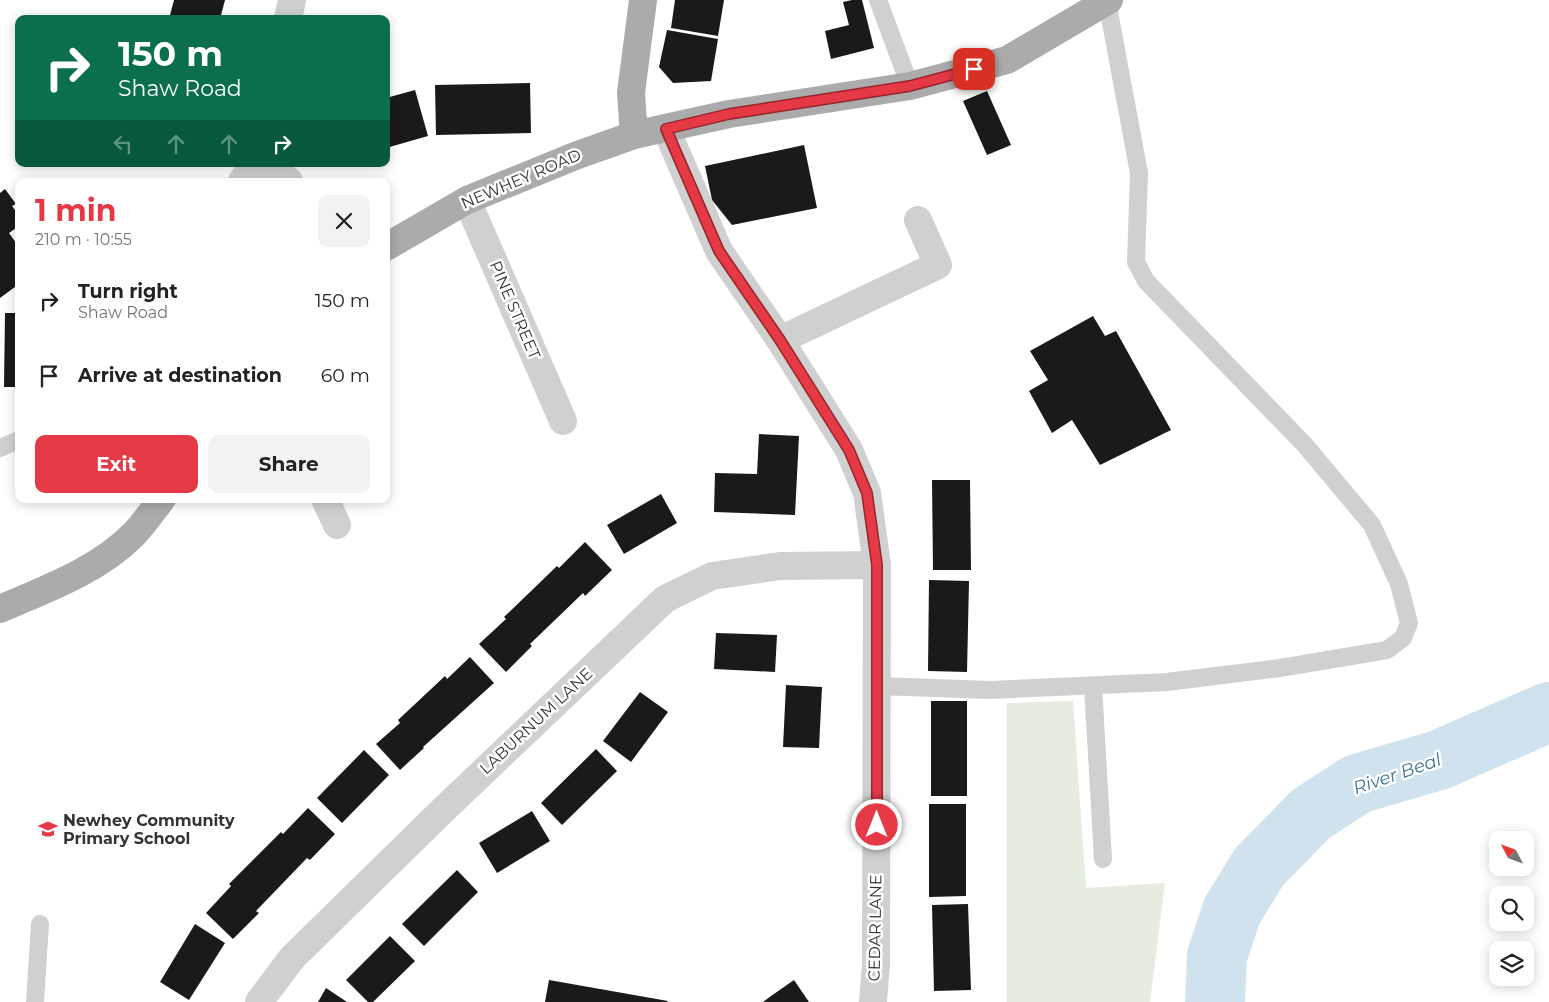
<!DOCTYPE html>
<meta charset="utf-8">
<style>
:root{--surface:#fff;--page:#f2f2f2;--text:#222;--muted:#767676;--accent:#e63946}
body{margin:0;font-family:Montserrat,sans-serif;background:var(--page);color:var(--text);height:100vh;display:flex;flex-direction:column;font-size:19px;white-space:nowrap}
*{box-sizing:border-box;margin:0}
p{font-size:16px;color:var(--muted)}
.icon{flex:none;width:28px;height:28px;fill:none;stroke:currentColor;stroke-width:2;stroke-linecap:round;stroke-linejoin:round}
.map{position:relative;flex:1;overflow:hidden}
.drawer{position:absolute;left:15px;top:178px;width:375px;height:325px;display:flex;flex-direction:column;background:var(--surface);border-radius:10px;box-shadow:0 2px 12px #0003}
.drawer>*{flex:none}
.banner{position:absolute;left:15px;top:15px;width:375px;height:152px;border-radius:10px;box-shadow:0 2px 12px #0003;background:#0b6e4f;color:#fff;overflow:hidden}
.needle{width:32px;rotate:311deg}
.tools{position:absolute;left:1489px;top:831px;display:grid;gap:10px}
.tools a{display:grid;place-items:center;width:45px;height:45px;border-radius:10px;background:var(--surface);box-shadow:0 2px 12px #0003;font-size:25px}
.pin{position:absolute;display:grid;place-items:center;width:42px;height:42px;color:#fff;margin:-21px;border-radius:10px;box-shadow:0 2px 8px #0006}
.me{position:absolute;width:55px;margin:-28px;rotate:0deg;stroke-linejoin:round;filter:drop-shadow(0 0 4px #0008)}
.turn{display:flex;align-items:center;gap:18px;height:105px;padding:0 20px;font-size:22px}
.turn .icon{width:65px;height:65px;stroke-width:2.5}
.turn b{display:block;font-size:35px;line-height:42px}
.lanes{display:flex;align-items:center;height:48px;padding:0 20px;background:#0003;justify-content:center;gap:25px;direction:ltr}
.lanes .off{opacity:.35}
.round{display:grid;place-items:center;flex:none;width:52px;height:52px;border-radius:10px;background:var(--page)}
.headline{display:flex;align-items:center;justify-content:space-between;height:85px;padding:0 20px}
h1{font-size:30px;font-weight:700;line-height:38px;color:var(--accent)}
.action{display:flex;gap:10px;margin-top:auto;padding:10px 20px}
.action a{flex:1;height:58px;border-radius:10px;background:var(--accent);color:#fff;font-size:20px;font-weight:700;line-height:58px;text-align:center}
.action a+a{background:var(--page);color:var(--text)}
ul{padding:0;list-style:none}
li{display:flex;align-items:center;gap:15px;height:75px;padding:0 20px}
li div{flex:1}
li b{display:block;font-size:19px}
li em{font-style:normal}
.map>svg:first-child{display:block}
.green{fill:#e6ecdf}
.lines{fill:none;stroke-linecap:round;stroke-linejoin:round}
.river{stroke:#cfe2ee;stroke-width:60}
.building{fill:#1a1a1a}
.service{stroke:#d0d0d0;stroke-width:18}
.minor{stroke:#d0d0d0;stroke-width:28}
.primary{stroke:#ababab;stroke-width:28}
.route-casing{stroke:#96252e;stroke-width:12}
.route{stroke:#e63946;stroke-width:9}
.labels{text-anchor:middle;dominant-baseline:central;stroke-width:5;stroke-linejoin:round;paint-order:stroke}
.street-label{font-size:16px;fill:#333;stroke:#fff}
.poi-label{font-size:16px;font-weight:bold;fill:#333;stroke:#fff;text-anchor:start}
.water-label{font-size:18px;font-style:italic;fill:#3f7597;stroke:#fff}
</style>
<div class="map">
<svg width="1549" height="1002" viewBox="0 0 1549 1002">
<rect width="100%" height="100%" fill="#fff"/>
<path class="green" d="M1073 701 1086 888 1165 883 1150 1002H1007V703Z"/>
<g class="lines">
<path class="river" d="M1215 1002 1217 956 1232 911 1259 867 1311 814 1357 784 1439 760 1549 712"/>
</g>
<g class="building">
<path d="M174 0H225L220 19H169Z"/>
<path d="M675 0H724L718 36 671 28Z"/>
<path d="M852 0H862L874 48 831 59 825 31 849 25 843 2Z"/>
<path d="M667 30 718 39 711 81 673 83 659 67Z"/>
<path d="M530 83 531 133 436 135 435 85Z"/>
<path d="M415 90 428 136 386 148V98Z"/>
<path d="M987 91 1011 145 987 155 963 101Z"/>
<path d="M804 145 817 208 732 225 712 200 705 166Z"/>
<path d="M5 189 16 204 12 206 19 215V226L9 233 19 247V284L0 298V193Z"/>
<path d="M5 313H19V387H4Z"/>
<path d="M1093 316 1105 336 1116 331 1171 430 1100 465 1072 420 1052 433 1029 391 1048 380 1030 351Z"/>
<path d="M759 434 799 436 795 515 714 512 715 473 757 474Z"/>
<path d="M932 480H970L971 570H933Z"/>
<path d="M661 494 677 523 624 554 607 525Z"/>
<path d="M585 542 612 570 585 596 583 593 556 619 530 644 532 646 506 672 479 644 506 619 504 617 557 566 559 568Z"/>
<path d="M929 580 969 581 967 672 928 671Z"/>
<path d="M716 633 777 635 775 672 714 669Z"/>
<path d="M470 657 494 683 423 747 424 748 400 770 376 744 400 723 398 720 445 676 447 679Z"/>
<path d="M786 685 822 687 819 748 783 747Z"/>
<path d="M640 692 668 712 631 762 603 741Z"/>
<rect x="931" y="701" width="36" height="95"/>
<path d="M596 749 617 771 562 825 541 803Z"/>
<path d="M364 750 389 775 342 823 317 798Z"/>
<path d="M929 804H966V896L929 897Z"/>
<path d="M308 808 335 834 310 860 307 858 256 911 259 913 233 939 206 913 231 886 229 884 281 832 283 834Z"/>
<path d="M532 811 550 841 497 873 479 843Z"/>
<path d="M457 870 478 892 424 946 402 924Z"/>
<path d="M968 904 971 990 934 991 932 905Z"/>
<path d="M195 924 225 943 189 1000 160 982Z"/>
<path d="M390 936 415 961 373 1002H368L346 980Z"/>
<path d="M549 980 668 1001 667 1002H545Z"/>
<path d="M794 980 809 1002H763L771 996Z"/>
<path d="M326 988 347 1002H318Z"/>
</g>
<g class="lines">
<g class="service">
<path d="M878 0 910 86"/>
<path d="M0 448 19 440"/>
<path d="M878 686 990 690 1167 682 1280 668 1387 650 1403 638 1409 623 1399 584 1372 525 1304 444 1146 281 1136 262 1139 173 1107 1"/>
<path d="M1093 686 1103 859"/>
<path d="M35 1002 40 924"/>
</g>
<g class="minor">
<path d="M288 19 292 0"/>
<path d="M666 129 719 251 780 340 849 450 867 493 877 565 876 964 873 1002"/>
<path d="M263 164 289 181"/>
<path d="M242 181 254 164"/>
<path d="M467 200 563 421"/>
<path d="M780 340 938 265 918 220"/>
<path d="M325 499 337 525"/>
<path d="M259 1002 292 958 442 811 665 599 712 576 780 566 877 565"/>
</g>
<g class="primary">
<path d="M634 135 631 93 643 0"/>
<path d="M386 247 467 200 575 156 634 135 729 114 910 86 1007 60 1109 0"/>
<path d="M0 609C46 589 97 571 133 535 144 524 153 510 162 499"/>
</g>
</g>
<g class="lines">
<g class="route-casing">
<path id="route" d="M877 825V565L867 493 849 450 780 340 719 251 666 129 729 114 910 86 974 69"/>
</g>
<use href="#route" class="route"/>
</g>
<defs>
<g id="school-bare" transform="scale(1.5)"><path d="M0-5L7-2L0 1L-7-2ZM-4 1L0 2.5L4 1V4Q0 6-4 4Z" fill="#e63946" stroke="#fff" stroke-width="2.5" paint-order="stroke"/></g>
</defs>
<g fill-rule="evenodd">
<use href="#school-bare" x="48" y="829"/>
</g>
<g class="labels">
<g class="street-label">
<text transform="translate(521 179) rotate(-23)">NEWHEY ROAD</text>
<text transform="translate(515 310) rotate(67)">PINE STREET</text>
<text transform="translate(536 721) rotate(-43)">LABURNUM LANE</text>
<text transform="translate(875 928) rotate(-89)">CEDAR LANE</text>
</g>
<g class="poi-label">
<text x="63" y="820">Newhey Community<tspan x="63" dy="18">Primary School</tspan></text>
</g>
<g class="water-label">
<text transform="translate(1397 774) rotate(-19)">River Beal</text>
</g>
</g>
</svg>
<div class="tools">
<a><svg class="needle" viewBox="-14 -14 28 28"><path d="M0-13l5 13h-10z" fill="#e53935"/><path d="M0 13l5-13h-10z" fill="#767676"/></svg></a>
<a><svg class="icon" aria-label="search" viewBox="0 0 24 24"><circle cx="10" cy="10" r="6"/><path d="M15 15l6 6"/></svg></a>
<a><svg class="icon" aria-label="layers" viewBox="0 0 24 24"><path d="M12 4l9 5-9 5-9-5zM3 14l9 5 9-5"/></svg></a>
</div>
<div class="pin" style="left:974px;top:69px;background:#d93025"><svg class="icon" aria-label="arrive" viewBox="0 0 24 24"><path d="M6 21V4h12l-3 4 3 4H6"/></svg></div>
<svg class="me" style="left:877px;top:825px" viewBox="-20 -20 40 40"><circle r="17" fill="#e63946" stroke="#fff" stroke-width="3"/><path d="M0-11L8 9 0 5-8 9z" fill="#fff"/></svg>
<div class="banner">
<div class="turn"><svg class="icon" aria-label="right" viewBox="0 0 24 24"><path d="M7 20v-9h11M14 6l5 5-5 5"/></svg><div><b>150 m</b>Shaw Road</div></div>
<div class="lanes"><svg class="icon off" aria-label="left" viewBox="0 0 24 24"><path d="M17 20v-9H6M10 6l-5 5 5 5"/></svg><svg class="icon off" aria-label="ahead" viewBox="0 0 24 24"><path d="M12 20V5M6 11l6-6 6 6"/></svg><svg class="icon off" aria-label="ahead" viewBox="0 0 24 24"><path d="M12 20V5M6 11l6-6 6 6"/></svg><svg class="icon" aria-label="right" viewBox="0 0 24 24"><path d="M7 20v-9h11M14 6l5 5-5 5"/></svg></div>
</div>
<section class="drawer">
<div class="headline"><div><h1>1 min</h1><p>210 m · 10:55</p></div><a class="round"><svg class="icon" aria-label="close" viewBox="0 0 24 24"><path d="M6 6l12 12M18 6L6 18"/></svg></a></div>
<ul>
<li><svg class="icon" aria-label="right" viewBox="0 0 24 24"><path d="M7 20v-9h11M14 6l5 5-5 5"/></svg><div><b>Turn right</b><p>Shaw Road</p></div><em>150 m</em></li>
<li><svg class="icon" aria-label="arrive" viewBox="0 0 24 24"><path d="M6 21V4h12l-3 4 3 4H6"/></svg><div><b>Arrive at destination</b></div><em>60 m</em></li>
</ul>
<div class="action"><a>Exit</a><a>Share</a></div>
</section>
</div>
